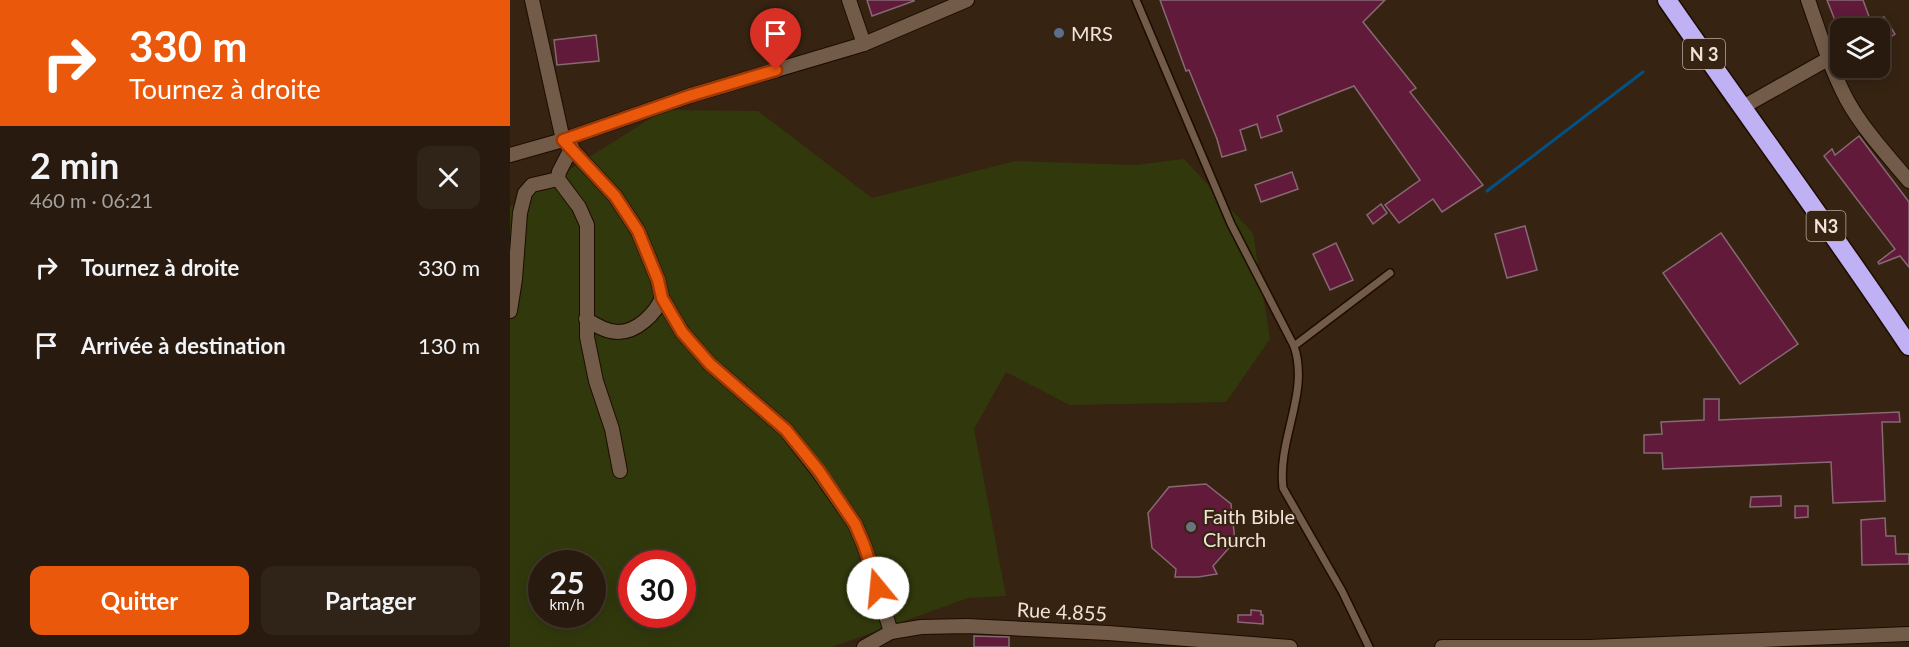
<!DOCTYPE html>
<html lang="fr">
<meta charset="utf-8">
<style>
:root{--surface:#281a0e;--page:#302317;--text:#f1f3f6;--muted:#a5a19e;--line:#44382e;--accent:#ea580c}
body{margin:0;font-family:Lato,sans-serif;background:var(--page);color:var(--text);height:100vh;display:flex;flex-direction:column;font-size:22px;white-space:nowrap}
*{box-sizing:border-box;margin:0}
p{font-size:20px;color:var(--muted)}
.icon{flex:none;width:33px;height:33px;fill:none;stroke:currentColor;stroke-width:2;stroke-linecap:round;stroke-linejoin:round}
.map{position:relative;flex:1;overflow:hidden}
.drawer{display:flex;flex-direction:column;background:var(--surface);width:510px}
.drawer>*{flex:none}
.guide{background:#ea580c;color:#fff;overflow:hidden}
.controls{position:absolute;left:1320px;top:18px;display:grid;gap:12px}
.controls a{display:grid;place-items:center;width:60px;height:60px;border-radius:12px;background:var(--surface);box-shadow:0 3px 15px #0003,0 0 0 2px var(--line);font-size:30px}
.speed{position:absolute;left:18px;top:550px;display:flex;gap:12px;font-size:30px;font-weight:700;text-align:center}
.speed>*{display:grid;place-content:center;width:78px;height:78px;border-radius:50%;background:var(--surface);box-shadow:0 3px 15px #0003,0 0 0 2px var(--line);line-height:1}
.speed small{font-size:15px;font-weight:400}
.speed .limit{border:9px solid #d22;background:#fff;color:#111}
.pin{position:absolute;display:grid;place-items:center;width:51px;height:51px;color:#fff;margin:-62px -26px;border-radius:50% 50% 50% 0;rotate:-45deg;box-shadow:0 0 6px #0007}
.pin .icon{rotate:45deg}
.me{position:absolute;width:66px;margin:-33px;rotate:343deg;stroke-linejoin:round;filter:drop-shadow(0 0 4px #0008)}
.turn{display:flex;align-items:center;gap:21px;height:126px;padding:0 30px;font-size:27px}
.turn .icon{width:78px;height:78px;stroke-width:2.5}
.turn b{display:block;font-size:42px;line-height:51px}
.round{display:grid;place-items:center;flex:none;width:63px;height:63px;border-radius:12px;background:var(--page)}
.summary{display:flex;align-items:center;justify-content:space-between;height:102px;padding:0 30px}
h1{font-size:36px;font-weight:700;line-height:45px}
.button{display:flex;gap:12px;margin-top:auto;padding:12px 30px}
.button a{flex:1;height:69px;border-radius:12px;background:var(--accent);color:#fff;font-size:24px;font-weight:700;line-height:69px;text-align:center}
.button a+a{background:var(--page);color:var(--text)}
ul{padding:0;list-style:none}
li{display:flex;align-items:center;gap:18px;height:78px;padding:0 30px}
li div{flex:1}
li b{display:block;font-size:22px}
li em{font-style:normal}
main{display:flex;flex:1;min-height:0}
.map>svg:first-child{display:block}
.green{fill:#31390c;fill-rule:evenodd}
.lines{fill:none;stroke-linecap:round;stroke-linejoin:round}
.stream{stroke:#035184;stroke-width:3}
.building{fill:#611a3a;stroke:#876973;stroke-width:1.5}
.lane-casing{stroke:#1d0c00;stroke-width:10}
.street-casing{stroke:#1d0c00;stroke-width:16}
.highway-casing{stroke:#1d0c00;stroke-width:21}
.lane{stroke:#725b48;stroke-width:7}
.street{stroke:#725b48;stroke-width:14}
.highway{stroke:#bfb1f3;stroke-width:18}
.route-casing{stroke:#983908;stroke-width:15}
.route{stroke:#ea580c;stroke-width:10}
.service-dot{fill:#5c6f8a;stroke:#362312;stroke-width:2}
.worship-dot{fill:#6b7280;stroke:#362312;stroke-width:2}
.labels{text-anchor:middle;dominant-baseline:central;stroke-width:4.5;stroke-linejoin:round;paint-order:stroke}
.shield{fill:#362312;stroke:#b9a99d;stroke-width:1.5}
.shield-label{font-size:18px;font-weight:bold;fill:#f1e3d9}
.poi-label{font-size:20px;fill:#f1e3d9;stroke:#362312;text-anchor:start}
.street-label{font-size:20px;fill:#f1e3d9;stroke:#362312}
</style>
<main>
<section class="drawer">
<div class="guide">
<div class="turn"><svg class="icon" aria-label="right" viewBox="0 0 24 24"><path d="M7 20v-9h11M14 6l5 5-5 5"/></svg><div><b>330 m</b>Tournez à droite</div></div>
</div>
<div class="summary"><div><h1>2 min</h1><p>460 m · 06:21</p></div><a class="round"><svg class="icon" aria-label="close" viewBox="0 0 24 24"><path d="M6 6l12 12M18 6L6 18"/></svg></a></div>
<ul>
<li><svg class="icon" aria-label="right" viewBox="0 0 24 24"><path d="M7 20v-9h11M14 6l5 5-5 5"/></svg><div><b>Tournez à droite</b></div><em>330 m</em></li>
<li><svg class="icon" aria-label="arrive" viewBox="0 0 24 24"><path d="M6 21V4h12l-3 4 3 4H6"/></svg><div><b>Arrivée à destination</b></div><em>130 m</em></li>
</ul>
<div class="button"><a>Quitter</a><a>Partager</a></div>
</section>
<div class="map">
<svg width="1399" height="647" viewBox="0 0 1399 647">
<rect width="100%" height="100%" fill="#362312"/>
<path class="green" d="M154 110 248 111 362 198 505 161 626 165 674 159 743 233 760 339 716 402 560 405 496 372 464 429 496 596 458 598 322 647H0V207ZM32 564H82V615H32ZM122 564H172V615H122Z"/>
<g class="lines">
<path class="stream" d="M977 191 1133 72"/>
</g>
<g class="building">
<path d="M357 0H404V1L362 16Z"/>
<path d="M650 0H875L853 22 906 88 900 92 973 185 932 212 923 199 889 223 875 205 910 180 844 86 767 116 772 131 751 138 747 124 730 130 736 150 712 157 707 139 679 70 676 71Z"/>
<path d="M1317 0H1353L1361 22 1374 17 1385 34 1370 44V28H1328Z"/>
<path d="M86 35 89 61 47 65 44 40Z"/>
<path d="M1349 136 1399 202V267L1390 256 1369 264 1368 262 1385 249 1314 156 1322 149 1325 155Z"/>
<path d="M782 172 788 189 751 202 745 185Z"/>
<path d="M871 204 877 213 863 224 857 215Z"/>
<path d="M1015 226 1027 270 997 278 985 234Z"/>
<path d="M1211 233 1288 344 1230 384 1153 273Z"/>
<path d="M826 243 843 280 820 290 803 254Z"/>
<path d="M1194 399H1209V420L1389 412 1390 422H1372L1375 501 1323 503 1321 462 1153 469 1152 453H1134V435L1152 434 1151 422 1194 420Z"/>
<path d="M696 484 721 504 725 541 703 566 707 574 688 577H665L666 569 642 548 638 513 659 487Z"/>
<path d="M1271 496V506L1240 507 1241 497Z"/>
<path d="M1285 506H1298V517L1285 518Z"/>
<path d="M1375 518 1376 536H1385L1386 554H1399V564L1352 565 1351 520Z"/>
<path d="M741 610 751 611V615H753V624L728 622V615H741Z"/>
<path d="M464 636 499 637V647H464Z"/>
</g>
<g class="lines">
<g class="lane-casing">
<g id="lane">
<path d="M626 0 721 224 784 346C800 393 767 439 773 488L832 591 859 647"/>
<path d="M784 346 880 273"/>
</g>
</g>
<g class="street-casing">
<g id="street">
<path d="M22 0 53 140 105 196 128 231 148 280 152 298 172 332 200 364 276 430 308 471 345 524 354 545 381 632"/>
<path d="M339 0 354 44"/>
<path d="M1298 0C1310 34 1320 68 1337 100 1353 129 1378 156 1399 181"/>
<path d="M1231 108 1318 59"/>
<path d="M62 147 49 172 48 179 69 207 77 225V337L86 381 102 429 110 471"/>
<path d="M0 155 53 140 179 96 354 44 457 0"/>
<path d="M0 311 5 279 10 213 15 193 22 185 48 179"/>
<path d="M76 319C85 325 96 332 108 332 127 332 145 314 152 298"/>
<path d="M354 647 381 632 411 627 457 626 598 633 780 647"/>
<path d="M932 647H1080L1399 634"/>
</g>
</g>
<g class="highway-casing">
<path id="highway" d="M1157 0C1237 116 1321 229 1399 346"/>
</g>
<use href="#lane" class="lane"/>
<use href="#street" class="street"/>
<use href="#highway" class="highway"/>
</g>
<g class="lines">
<g class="route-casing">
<path id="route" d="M266 70 179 96 53 140 105 196 128 231 148 280 152 298 172 332 200 364 276 430 309 471 345 524 354 545 368 588"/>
</g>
<use href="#route" class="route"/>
</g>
<circle class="service-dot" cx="549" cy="33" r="6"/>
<circle class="worship-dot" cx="681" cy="527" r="6"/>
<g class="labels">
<g class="shield">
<rect x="1173" y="39" width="42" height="30" rx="4.5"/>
<rect x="1296.5" y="211" width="39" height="30" rx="4.5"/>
</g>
<g class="shield-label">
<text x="1194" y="54">N 3</text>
<text x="1316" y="226">N3</text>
</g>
<g class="poi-label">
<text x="561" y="33">MRS</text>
<text x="693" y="516">Faith Bible<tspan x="693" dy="23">Church</tspan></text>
</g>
<g class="street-label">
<text transform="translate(552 611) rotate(3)">Rue 4.855</text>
</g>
</g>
</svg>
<div class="controls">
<a><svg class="icon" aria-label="layers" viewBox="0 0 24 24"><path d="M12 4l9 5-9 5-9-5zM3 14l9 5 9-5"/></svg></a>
</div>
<div class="speed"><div>25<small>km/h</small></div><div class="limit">30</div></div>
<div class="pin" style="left:266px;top:70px;background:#d93025"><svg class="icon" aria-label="arrive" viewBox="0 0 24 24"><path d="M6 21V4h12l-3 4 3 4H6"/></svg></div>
<svg class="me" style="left:368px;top:588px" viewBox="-20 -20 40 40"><circle r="19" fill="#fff"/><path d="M0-13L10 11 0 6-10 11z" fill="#ea580c"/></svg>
</div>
</main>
